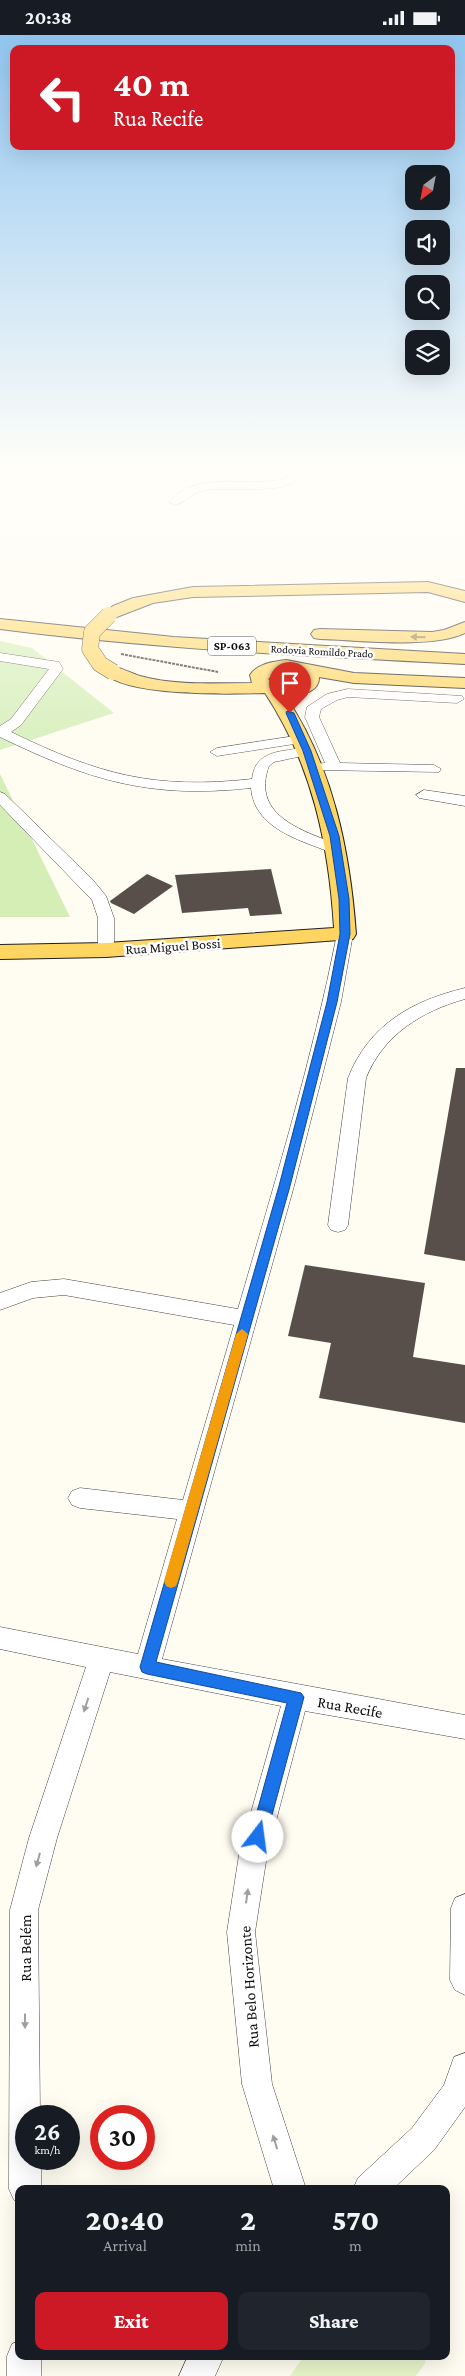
<!DOCTYPE html>
<meta charset="utf-8">
<style>
:root{--surface:#171b24;--page:#20242c;--text:#f1f3f6;--muted:#9ea1a6;--accent:#cd1925}
body{margin:0;font-family:"Crimson Pro",serif;background:var(--page);color:var(--text);height:100vh;display:flex;flex-direction:column;font-size:19px;white-space:nowrap}
*{box-sizing:border-box;margin:0}
p{font-size:16px;color:var(--muted)}
.icon{flex:none;width:28px;height:28px;fill:none;stroke:currentColor;stroke-width:2;stroke-linecap:round;stroke-linejoin:round}
.map{position:relative;flex:1;overflow:hidden}
.details{position:absolute;left:15px;top:2150px;width:435px;height:175px;display:flex;flex-direction:column;background:var(--surface);border-radius:10px;box-shadow:0 5px 20px #0002}
.details>*{flex:none}
.top-card{position:absolute;left:10px;top:10px;width:445px;height:105px;border-radius:10px;box-shadow:0 5px 20px #0002;background:#cd1925;color:#fff;overflow:hidden}
.needle{width:32px;rotate:212deg}
.fabs{position:absolute;left:405px;top:130px;display:grid;gap:10px}
.fabs a{display:grid;place-items:center;width:45px;height:45px;border-radius:10px;background:var(--surface);box-shadow:0 5px 20px #0002;font-size:25px}
.speed{position:absolute;left:15px;top:2070px;display:flex;gap:10px;font-size:25px;font-weight:700;text-align:center}
.speed>*{display:grid;place-content:center;width:65px;height:65px;border-radius:50%;background:var(--surface);box-shadow:0 5px 20px #0002;line-height:1}
.speed small{font-size:12px;font-weight:400}
.speed .limit{border:8px solid #d22;background:#fff;color:#111}
.pin{position:absolute;display:grid;place-items:center;width:42px;height:42px;color:#fff;margin:-51px -21px;border-radius:50% 50% 50% 0;rotate:-45deg;box-shadow:0 0 5px #0007}
.pin .icon{rotate:45deg}
.me{position:absolute;width:55px;margin:-28px;rotate:15deg;stroke-linejoin:round;filter:drop-shadow(0 0 4px #0008)}
.turn{display:flex;align-items:center;gap:18px;height:105px;padding:0 20px;font-size:22px}
.turn .icon{width:65px;height:65px;stroke-width:2.5}
.turn b{display:block;font-size:35px;line-height:42px}
.eta{display:flex;justify-content:space-evenly;align-items:center;height:85px;text-align:center}
.eta b{font-size:30px;font-weight:800;line-height:35px}
.primary-button{display:flex;gap:10px;margin-top:auto;padding:10px 20px}
.primary-button a{flex:1;height:58px;border-radius:10px;background:var(--accent);color:#fff;font-size:20px;font-weight:800;line-height:58px;text-align:center}
.primary-button a+a{background:var(--page);color:var(--text)}
.status{display:flex;justify-content:space-between;align-items:center;height:35px;padding:0 25px;background:var(--surface);direction:ltr}
.status svg{height:14px;fill:currentColor}
.map>svg:first-child{display:block}
.green{fill:#d4eeb6}
.pitch{fill:#e6f4c9}
.building{fill:#594f4a}
.lines{fill:none;stroke-linecap:round;stroke-linejoin:round}
.minor-casing{stroke:#424242;stroke-width:1}
.major-casing{stroke:#202020;stroke-width:2}
.path{stroke:#313131;stroke-width:2;stroke-dasharray:3 1;stroke-linecap:butt}
.minor{fill:#fff;fill-rule:evenodd}
.major{fill:#ffd561;fill-rule:evenodd}
.major-bridge-casing{stroke:#202020;stroke-width:17;stroke-linecap:butt}
.major-bridge{stroke:#ffd561;stroke-width:16}
.oneway{fill:#937c3c}
.oneway2{fill:#9f9f9f}
.route{fill:#1a73e8;stroke:#114b97}
.slow{fill:#f59e0b}
.labels{text-anchor:middle;dominant-baseline:central;stroke-width:5;stroke-linejoin:round;paint-order:stroke}
.far-street-label{font-size:11px;fill:#0f0f0f;stroke:#fff}
.shield{fill:#fff;stroke:#575757;stroke-width:1}
.shield-label{font-size:12px;font-weight:bold;fill:#0f0f0f}
.street-label{font-size:14px;fill:#0f0f0f;stroke:#fff}
.near-street-label{font-size:16px;fill:#0f0f0f;stroke:#fff}
</style>
<div class="status"><b>20:38</b><svg viewBox="0 0 49 12"><path d="M0 12V9h3v3zM5 12V6h3v6zM10 12V3h3v9zM15 12V0h3v12zM26 1h20v11H26zM47 4h2v5h-2z"/></svg></div>
<div class="map">
<svg width="465" height="2341" viewBox="0 0 465 2341">
<rect width="100%" height="100%" fill="#fffcf1"/>
<g class="green">
<path d="M0 606 32 613 114 678 0 715Z"/>
<path d="M0 739 70 882H0Z"/>
</g>
<path class="pitch" d="M304 2321H421L426 2327 416 2341H290Z"/>
<g class="building">
<path d="M271 834 282 879 250 881 248 873 182 878 175 840Z"/>
<path d="M147 839 173 851 134 879 111 868 110 866Z"/>
<path d="M456 1033H465V1226L424 1219Z"/>
<path d="M305 1230 425 1248 413 1322 465 1330V1388L319 1363 331 1308 288 1301Z"/>
</g>
<g class="lines">
<g class="minor-casing">
<g id="minor">
<path d="M297 431H309C304 436 298 445 292 448 276 458 227 452 206 455 191 457 186 468 175 470L169 467C195 434 249 453 284 444Z"/>
<path d="M0 618 59 627 63 634 21 690 11 697C98 739 153 755 252 744 255 714 283 717 307 712L312 713 314 716 312 719 274 727 269 731C250 782 306 797 342 811L344 814 342 817H330C299 805 254 793 251 753 151 764 90 746 0 702V691L11 684 49 634 0 626Z"/>
<path d="M348 654 462 661 464 664 457 668 348 662 337 665 321 674 319 682 340 728 434 730 441 734 439 737 316 735 314 732 316 729 325 728 305 682 307 672 327 659Z"/>
<path d="M302 700 309 704 307 707 217 721 210 717 217 713Z"/>
<path d="M424 755 465 761V771L419 763 416 760Z"/>
<path d="M0 757 5 759 93 845 106 861 114 883V915L112 919H100L98 915V883L92 865 0 770Z"/>
<path d="M345 894 351 895 353 899 341 967 294 1151 162 1624 465 1680V1704L305 1676 267 1820 255 1897 272 2049 306 2154H274L242 2049 227 1897 239 1820 281 1671 110 1637 57 1803 38 1875 40 2081H26V2124H41V2154H19V2167L14 2165 9 2154 10 1875 29 1803 86 1632 0 1614V1592L138 1619 177 1484 80 1473 72 1470 68 1463 72 1456 80 1453 183 1465 234 1290 64 1260 33 1263 0 1275V1258L31 1247 64 1244 238 1274C274 1150 312 1026 337 899L339 895Z"/>
<path d="M465 953V964C422 976 383 1000 366 1043L348 1190 345 1195 338 1197 331 1195 328 1190 348 1043C369 990 411 966 465 953Z"/>
<path d="M465 1859V1960L455 1955 450 1945 451 1873 455 1863Z"/>
<path d="M465 2018V2072L434 2115 393 2154H353L358 2143 412 2093 444 2050 454 2022Z"/>
<path d="M19 2306V2321H41V2341H7V2321L12 2309Z"/>
<path d="M188 2321H224L215 2341H179Z"/>
</g>
</g>
<g class="major-casing">
<g id="major">
<path d="M428 547 465 556V567L428 557 193 562 153 568 109 585 103 584 101 580 113 571 133 563 193 552Z"/>
<path d="M0 584 174 602 465 619V629C310 621 154 614 0 594Z"/>
<path d="M465 587V598C432 614 359 605 320 604L314 603 311 599 314 595 320 594 432 597 444 595Z"/>
<path d="M286 625 354 638 465 643V653L354 648 319 642C320 658 298 661 286 662 333 732 350 816 356 899L353 904 106 922 0 924V910L106 908 334 893C329 810 312 729 265 658 235 659 122 662 104 637L107 633C119 630 129 638 140 641 176 651 215 648 252 648L250 640C258 628 273 627 286 625ZM286 635 298 638 302 645C292 654 278 652 268 644L277 637Z"/>
</g>
</g>
<path class="path" d="M121 619 218 637"/>
<use href="#minor" class="minor"/>
<use href="#major" class="major"/>
<g class="major-bridge-casing">
<path id="major-bridge" d="M109 580 92 597 90 614 100 629 113 637"/>
</g>
<use href="#major-bridge" class="major-bridge"/>
</g>
<defs><path id="oneway-solid" d="M-6-.8H1V-3.2L6.5 0L1 3.2V.8H-6Z" transform="scale(1.25)"/></defs>
<use class="oneway" href="#oneway-solid" transform="translate(418 602) rotate(-178)"/>
<g class="oneway2">
<use href="#oneway-solid" transform="translate(86 1670) rotate(108)"/>
<use href="#oneway-solid" transform="translate(38 1825) rotate(105)"/>
<use href="#oneway-solid" transform="translate(247 1861) rotate(-82)"/>
<use href="#oneway-solid" transform="translate(25 1986) rotate(90)"/>
<use href="#oneway-solid" transform="translate(275 2107) rotate(-107)"/>
</g>
<linearGradient id="sky" x2="0" y2="1"><stop stop-color="#91c6f0"/><stop offset="0.57" stop-color="#fffef9"/><stop offset="1" stop-color="#fffef9" stop-opacity="0"/></linearGradient>
<rect width="465" height="758" fill="url(#sky)"/>
<path class="route" d="M287 676 294 678 311 716 339 801 349 864 350 899 337 967 290 1151 156 1627 301 1658 304 1662 266 1802 263 1808 258 1810 252 1808 250 1802 287 1668 147 1639 142 1637 140 1632 279 1151 327 967 340 899 339 864 330 801 303 716 286 678Z"/>
<path class="slow" d="M242 1294 248 1299 178 1546 176 1551 171 1553 166 1551 164 1546 236 1299Z"/>
<g class="labels">
<g class="far-street-label">
<text transform="translate(322 616) rotate(3)">Rodovia Romildo Prado</text>
</g>
<rect class="shield" x="208" y="601.5" width="48" height="19" rx="4"/>
<g class="shield-label">
<text x="232" y="611">SP-063</text>
</g>
<g class="street-label">
<text transform="translate(173 911) rotate(-4)">Rua Miguel Bossi</text>
</g>
<g class="near-street-label">
<text transform="translate(350 1672) rotate(10)">Rua Recife</text>
<text transform="translate(25 1913) rotate(-90)">Rua Belém</text>
<text transform="translate(249 1952) rotate(-94)">Rua Belo Horizonte</text>
</g>
</g>
</svg>
<div class="fabs">
<a><svg class="needle" viewBox="-14 -14 28 28"><path d="M0-13l5 13h-10z" fill="#e53935"/><path d="M0 13l5-13h-10z" fill="#9ea1a6"/></svg></a>
<a><svg class="icon" aria-label="sound" viewBox="0 0 24 24"><path d="M4 9h4l5-4v14l-5-4H4zM17 9q2 3 0 6"/></svg></a>
<a><svg class="icon" aria-label="search" viewBox="0 0 24 24"><circle cx="10" cy="10" r="6"/><path d="M15 15l6 6"/></svg></a>
<a><svg class="icon" aria-label="layers" viewBox="0 0 24 24"><path d="M12 4l9 5-9 5-9-5zM3 14l9 5 9-5"/></svg></a>
</div>
<div class="speed"><div>26<small>km/h</small></div><div class="limit">30</div></div>
<div class="pin" style="left:290px;top:678px;background:#d93025"><svg class="icon" aria-label="arrive" viewBox="0 0 24 24"><path d="M6 21V4h12l-3 4 3 4H6"/></svg></div>
<svg class="me" style="left:258px;top:1802px" viewBox="-20 -20 40 40"><circle r="19" fill="#fff"/><path d="M0-13L10 11 0 6-10 11z" fill="#1a73e8"/></svg>
<div class="top-card">
<div class="turn"><svg class="icon" aria-label="left" viewBox="0 0 24 24"><path d="M17 20v-9H6M10 6l-5 5 5 5"/></svg><div><b>40 m</b>Rua Recife</div></div>
</div>
<section class="details">
<div class="eta">
<div><b>20:40</b><p>Arrival</p></div>
<div><b>2</b><p>min</p></div>
<div><b>570</b><p>m</p></div>
</div>
<div class="primary-button"><a>Exit</a><a>Share</a></div>
</section>
</div>
